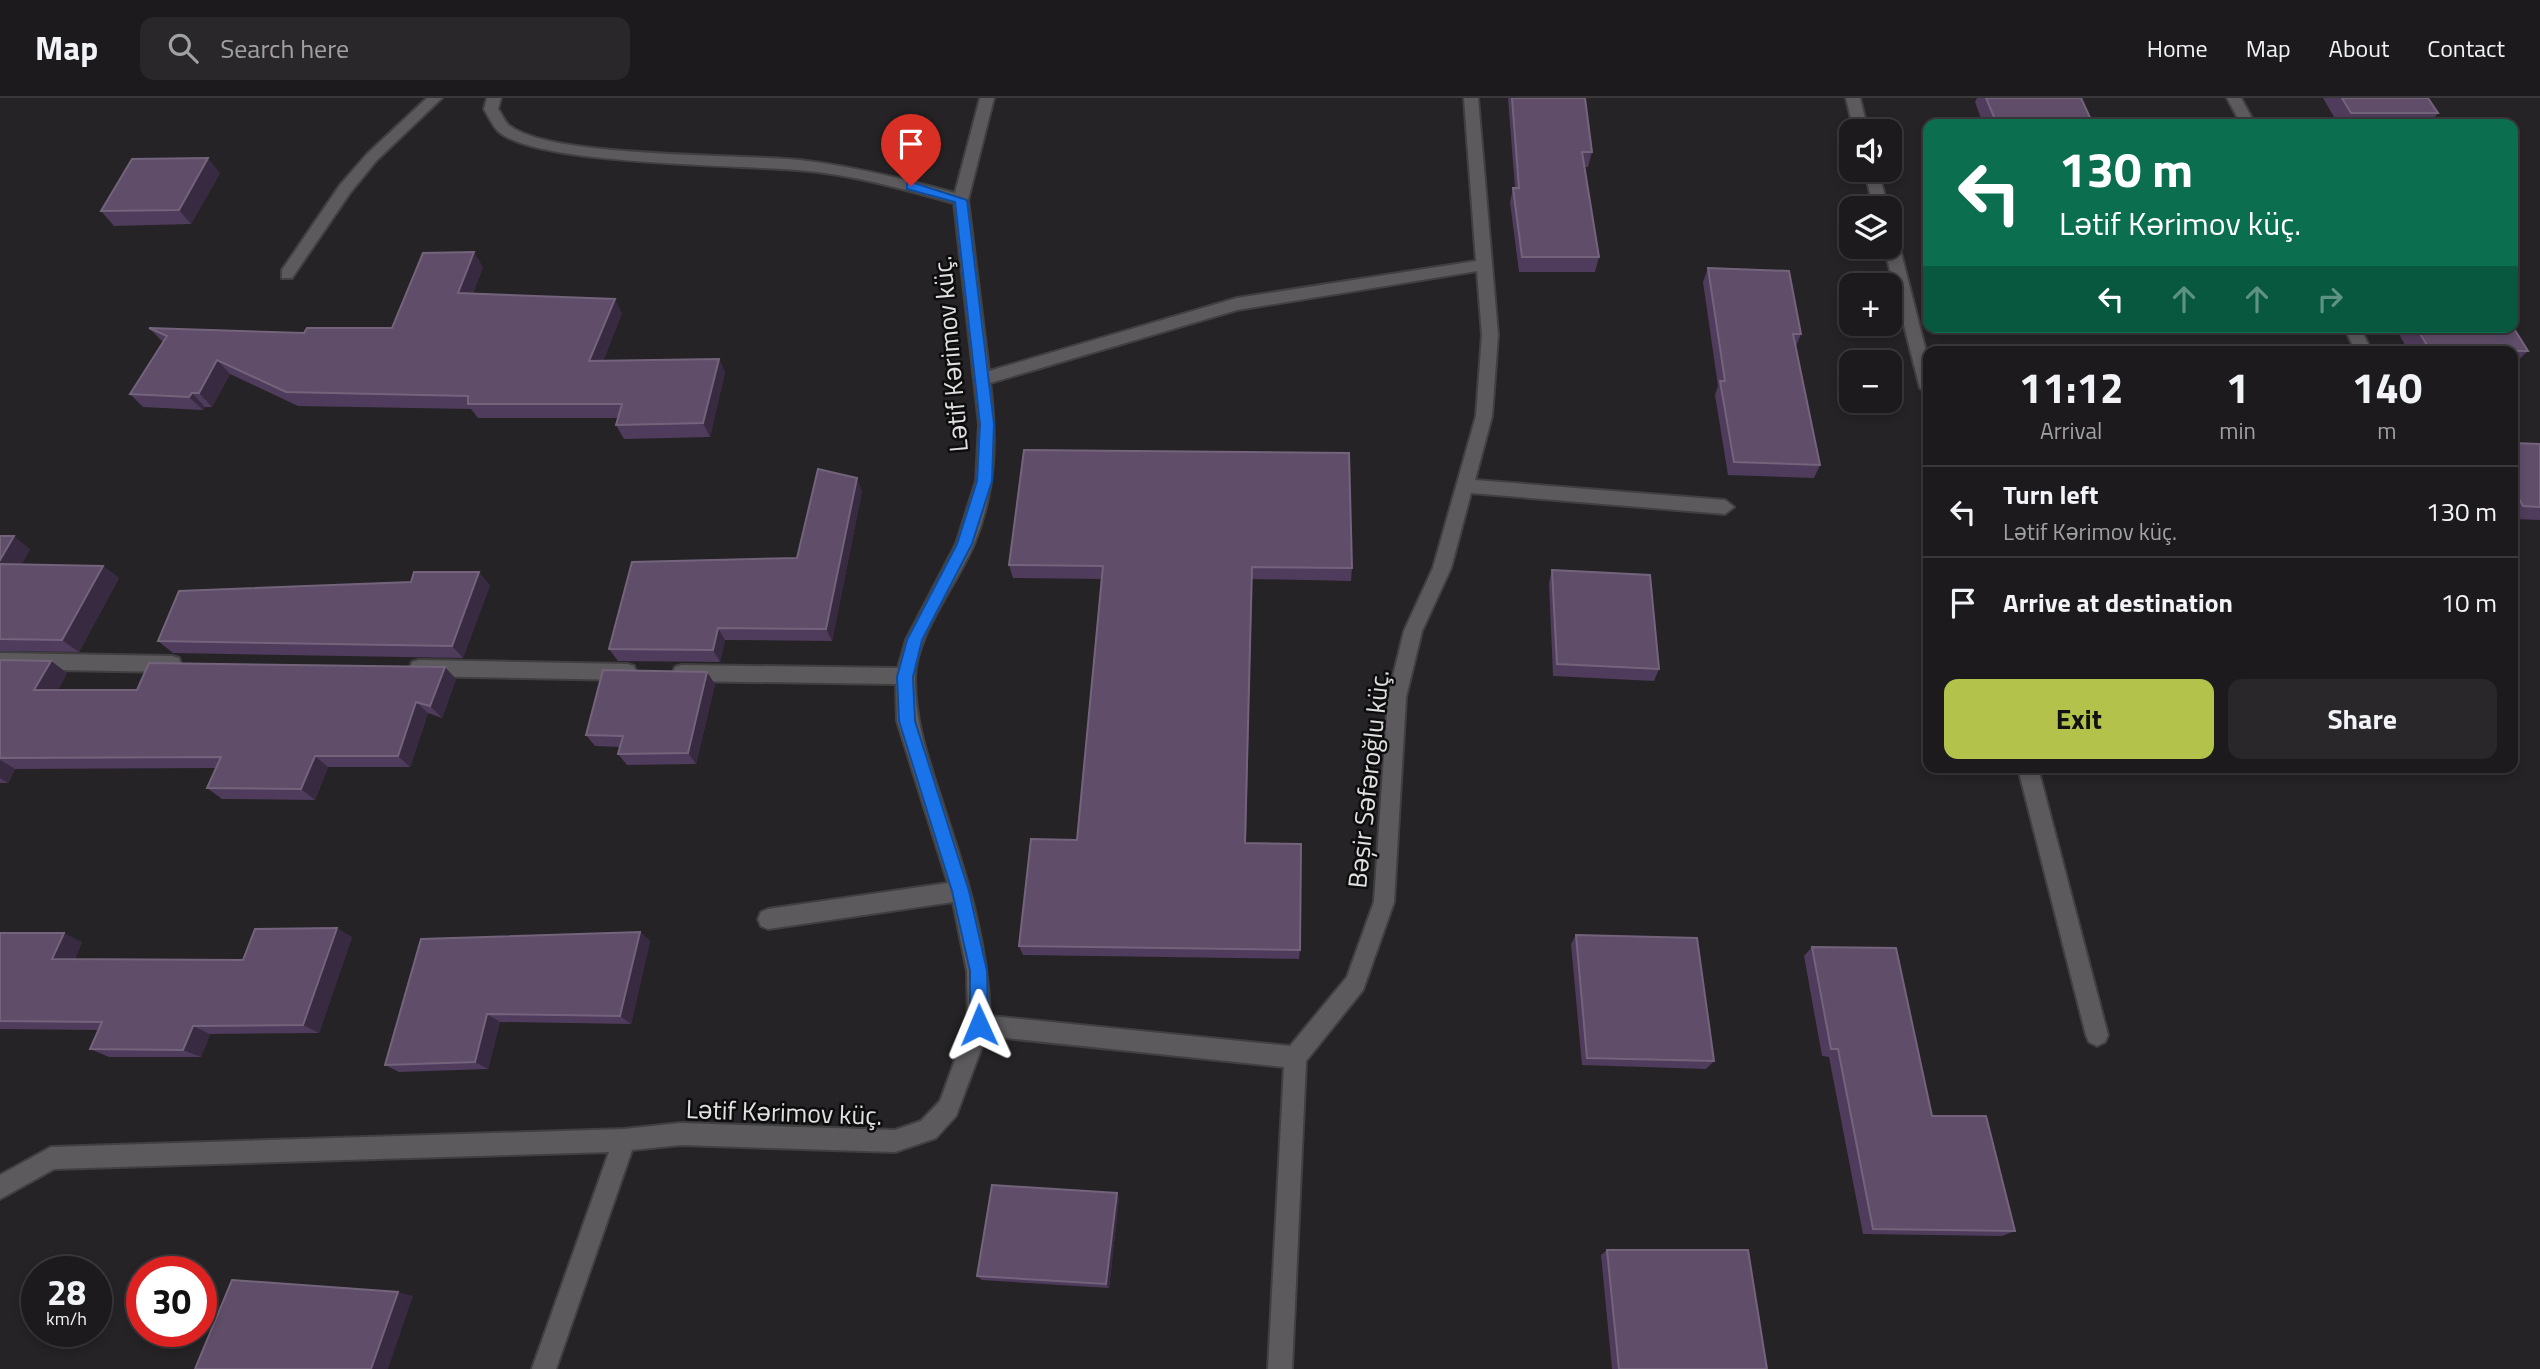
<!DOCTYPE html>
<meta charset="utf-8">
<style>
:root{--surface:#1c1a1c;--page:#292729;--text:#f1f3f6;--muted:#a0a1a3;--line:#3a383b;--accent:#b3c24b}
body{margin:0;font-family:"Titillium Web",sans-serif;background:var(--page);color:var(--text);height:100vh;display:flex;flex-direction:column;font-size:26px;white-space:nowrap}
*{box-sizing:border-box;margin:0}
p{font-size:23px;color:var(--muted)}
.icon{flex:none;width:38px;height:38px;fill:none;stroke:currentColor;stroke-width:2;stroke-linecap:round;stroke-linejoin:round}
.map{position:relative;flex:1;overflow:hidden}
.side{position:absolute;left:1923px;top:248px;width:595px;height:427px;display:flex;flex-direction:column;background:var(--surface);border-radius:14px;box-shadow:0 4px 10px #0003,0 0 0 2px var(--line)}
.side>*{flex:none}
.top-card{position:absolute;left:1923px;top:21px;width:595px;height:214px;border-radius:14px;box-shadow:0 4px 10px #0003,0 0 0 2px var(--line);background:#0b6e4f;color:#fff;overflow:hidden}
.controls{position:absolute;left:1839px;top:21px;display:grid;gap:14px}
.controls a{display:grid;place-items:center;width:63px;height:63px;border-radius:14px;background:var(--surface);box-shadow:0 4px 10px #0003,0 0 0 2px var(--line);font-size:35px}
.speed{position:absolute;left:21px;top:1158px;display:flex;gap:14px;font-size:35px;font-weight:700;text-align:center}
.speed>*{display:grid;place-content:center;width:91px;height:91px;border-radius:50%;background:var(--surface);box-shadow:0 4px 10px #0003,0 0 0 2px var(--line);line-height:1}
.speed small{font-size:18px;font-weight:400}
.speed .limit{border:10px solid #d22;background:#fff;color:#111}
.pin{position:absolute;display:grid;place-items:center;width:60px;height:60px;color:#fff;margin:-72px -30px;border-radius:50% 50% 50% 0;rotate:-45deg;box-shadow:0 0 7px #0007}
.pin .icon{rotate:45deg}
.me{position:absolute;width:77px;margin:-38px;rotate:359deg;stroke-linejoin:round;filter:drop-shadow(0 0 5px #0008)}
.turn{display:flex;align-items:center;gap:24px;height:147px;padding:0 21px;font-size:32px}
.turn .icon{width:91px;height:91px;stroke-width:2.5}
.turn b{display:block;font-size:49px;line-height:60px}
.lanes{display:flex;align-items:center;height:66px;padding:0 21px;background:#0003;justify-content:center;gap:35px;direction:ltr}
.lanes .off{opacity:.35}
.eta{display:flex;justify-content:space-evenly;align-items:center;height:119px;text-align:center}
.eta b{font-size:42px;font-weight:700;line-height:49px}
.cta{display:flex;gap:14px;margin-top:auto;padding:14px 21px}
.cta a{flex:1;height:80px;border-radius:14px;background:var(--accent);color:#111;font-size:28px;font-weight:700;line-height:80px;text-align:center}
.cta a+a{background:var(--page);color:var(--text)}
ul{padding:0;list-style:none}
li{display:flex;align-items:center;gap:21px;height:91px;padding:0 21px;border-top:2px solid var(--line)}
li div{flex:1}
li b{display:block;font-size:26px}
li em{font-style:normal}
header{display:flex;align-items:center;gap:42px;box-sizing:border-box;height:98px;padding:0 35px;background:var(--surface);border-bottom:2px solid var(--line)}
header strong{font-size:33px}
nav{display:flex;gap:38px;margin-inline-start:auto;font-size:24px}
.search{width:490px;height:63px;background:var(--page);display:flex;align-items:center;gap:18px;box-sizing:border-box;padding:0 24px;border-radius:14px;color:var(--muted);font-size:26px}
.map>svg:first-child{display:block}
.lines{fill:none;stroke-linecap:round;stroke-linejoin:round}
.minor-casing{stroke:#414041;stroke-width:4}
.minor{fill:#5c5a5d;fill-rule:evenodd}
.wall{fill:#4f3b5b}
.shaded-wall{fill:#382a40}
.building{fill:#5f4d69;stroke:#73647c;stroke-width:2}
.route{fill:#1a73e8;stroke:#114b97;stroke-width:2}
.labels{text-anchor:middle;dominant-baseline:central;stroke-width:5;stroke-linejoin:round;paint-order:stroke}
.street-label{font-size:26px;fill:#e1e0e1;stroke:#0d0d0e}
</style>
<header>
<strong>Map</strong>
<div class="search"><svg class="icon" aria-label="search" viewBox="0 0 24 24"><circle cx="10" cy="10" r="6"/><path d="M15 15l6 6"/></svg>Search here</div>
<nav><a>Home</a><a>Map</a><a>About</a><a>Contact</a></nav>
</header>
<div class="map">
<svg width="2540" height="1271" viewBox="0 0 2540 1271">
<rect width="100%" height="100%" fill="#252326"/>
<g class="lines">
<g class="minor-casing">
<g id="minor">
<path d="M427 0H442L377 62 350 95 292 180H282V172L340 87 367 56Z"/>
<path d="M487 0H501L498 11C502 16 505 25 510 28 553 60 738 56 799 62 852 68 904 81 955 95L980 0H994L968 102 989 273 1237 200 1476 163 1464 0H1478L1498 237 1492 318 1475 382 1725 402 1734 409 1725 416 1471 395 1451 470 1422 533 1406 599 1394 804 1363 892 1306 963 1292 1271H1268L1284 969 986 938 956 1018 936 1040 895 1054 681 1047 632 1052 556 1271H532L609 1054 54 1071 0 1101V1077L51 1049 624 1031 681 1025 895 1032 921 1023 940 1003 968 927 967 873 953 804 768 831 761 828 758 821 761 814 768 811 948 785 897 623 896 586 682 583 675 581 673 575 675 569 682 567 898 570 906 542 956 446 976 383 979 326 954 105C903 91 851 76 798 72 741 67 533 67 498 33 493 28 488 18 484 11ZM1477 173 1482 237 1476 318 1433 470 1404 533 1388 599 1374 804 1347 879 1290 948 990 918C988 847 968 782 946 716 932 671 915 629 915 582 914 538 957 487 974 446 996 393 997 341 990 285L1237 212Z"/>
<path d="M1846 0H1860L1868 33H1854Z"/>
<path d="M2227 0H2241L2255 26H2241Z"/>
<path d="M1864 72H1878L1888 110H1874Z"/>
<path d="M1890 138 1898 143 1928 261V296L1920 290 1884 149H1890Z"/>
<path d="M2344 229H2360L2372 254H2356Z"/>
<path d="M0 555 172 558 179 560 181 566 179 572 172 574 0 571Z"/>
<path d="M419 562 627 566 634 568 636 574 634 580 627 582 419 578 412 576 410 570 412 564Z"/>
<path d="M2018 670H2038L2108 937 2105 944 2097 948 2089 944 2086 937Z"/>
</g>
</g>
<use href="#minor" class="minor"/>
</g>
<g class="wall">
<path d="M1508 0H1585L1592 54 1588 69H1584L1599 159 1595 174H1519L1510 104 1513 90H1515Z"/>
<path d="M1977 0H2081L2093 26H1983L1975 4Z"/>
<path d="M2323 0H2428L2438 15 2429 26H2338Z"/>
<path d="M220 75 191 126 114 128 101 113Z"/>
<path d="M483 169 473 195 622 215 603 263 719 261 725 274 710 339 624 341 616 327 618 320H478L471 311 298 308 230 276 212 309H205L203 312 143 309 130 296 163 244 149 230 304 235 392 230Z"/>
<path d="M1708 170 1801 236 1796 248 1820 367 1814 380 1728 377 1715 297 1718 288 1703 184Z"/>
<path d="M2395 229H2513L2528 253 2513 267V254H2409Z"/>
<path d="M2513 345 2540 346V422L2513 421Z"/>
<path d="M862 393 832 543 725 542 720 564 618 563 609 551 797 460Z"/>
<path d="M0 438 30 451 21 467 103 468 119 480 79 554 0 553Z"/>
<path d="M1009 467 1352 470 1351 483 1252 481 1246 745 1300 852 1299 861 1023 857 1019 848 1077 742 1101 481 1013 480Z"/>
<path d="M1552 472 1659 571 1654 583 1553 578 1549 485Z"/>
<path d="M411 484 490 487 463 560 173 555 158 543Z"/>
<path d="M0 562 51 563 67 575 58 592H137L456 581 442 620 428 615 410 669H328L315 702 222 701 207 690 216 670 15 671 8 685H0Z"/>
<path d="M715 586 696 666 627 667 618 656 620 649 595 648 586 637Z"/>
<path d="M640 834 650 843 631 926 500 924 488 971 399 974 385 967Z"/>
<path d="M0 835 82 844 75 861 243 862 352 839 319 935 210 936 201 959H109L90 951 99 932 0 931Z"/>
<path d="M1576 837 1714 963 1706 971 1582 967 1571 846Z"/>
<path d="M1812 849 1932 1018 2015 1133 2002 1138 1863 1136 1829 959 1822 958 1804 858Z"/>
<path d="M1119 1100 1109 1190 982 1182 977 1178Z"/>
<path d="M1607 1152 1767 1271H1612L1601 1157Z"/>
</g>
<g class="shaded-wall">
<path d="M208 60 220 75 191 126 179 112Z"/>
<path d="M474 154 483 169 467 209 458 195Z"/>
<path d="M615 201 622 215 597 277 589 263Z"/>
<path d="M719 261 725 274 710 339 703 325Z"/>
<path d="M217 262 230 276 212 309 199 295Z"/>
<path d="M192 295 205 309 203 312 189 299Z"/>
<path d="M857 380 862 393 832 543 826 531Z"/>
<path d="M14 438 30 451 14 479 0 469V462Z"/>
<path d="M103 468 119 480 79 554 62 542Z"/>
<path d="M1252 469V481L1245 755V745Z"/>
<path d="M479 474 490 487 463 560 452 548Z"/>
<path d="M718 530 725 542 720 564 713 552Z"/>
<path d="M51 563 67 575 52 604 34 592Z"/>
<path d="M445 569 456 581 442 620 430 608Z"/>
<path d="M707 574 715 586 696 666 688 655Z"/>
<path d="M416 604 428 615 410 669 398 658Z"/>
<path d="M315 658 328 669 315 702 301 691Z"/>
<path d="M0 662 15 671 8 685 0 680Z"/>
<path d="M337 830 352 839 319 935 303 927Z"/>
<path d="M640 834 650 843 631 926 620 918Z"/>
<path d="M64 835 82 844 71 870 52 861Z"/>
<path d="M487 916 500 924 488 971 475 964Z"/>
<path d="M193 928 210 936 201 959 183 952Z"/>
<path d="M1117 1095 1119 1100 1109 1190 1106 1186Z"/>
<path d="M398 1194 413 1198 388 1271H371Z"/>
</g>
<g class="building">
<path d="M1512 0H1585L1592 54H1582L1599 159H1522L1513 90H1519Z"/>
<path d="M1986 0H2081L2093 26H1997Z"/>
<path d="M2342 0H2428L2438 15H2351Z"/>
<path d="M208 60 179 112 101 113 132 61Z"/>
<path d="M474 154 458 195 615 201 589 263 719 261 703 325 616 327 622 306H468V298L286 294 217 262 199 295H192L189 299 130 296 167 238 149 230 304 235 307 230H392L423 155Z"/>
<path d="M1708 170 1789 173 1801 236H1793L1820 367 1734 364 1720 283H1725Z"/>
<path d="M2416 229H2513L2528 253 2430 252Z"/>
<path d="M2513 345 2540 346V409L2523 408 2513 390Z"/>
<path d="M1024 352 1349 355 1352 470 1252 469 1245 745 1301 746 1300 852 1019 848 1031 741 1077 742 1103 468 1009 467Z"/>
<path d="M818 371 857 380 826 531 718 530 713 552 609 551 632 464 797 460Z"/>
<path d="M0 438H14L0 462Z"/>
<path d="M0 466 103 468 62 542 0 541Z"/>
<path d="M1552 472 1650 477 1659 571 1557 566Z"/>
<path d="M414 474H479L452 548 158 543 179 493 411 484Z"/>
<path d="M0 562 51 563 34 592H137L149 565 445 569 430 608 416 604 398 658H315L301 691 207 690 221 659 0 660Z"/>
<path d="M603 572 707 574 688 655 618 656 623 638 586 637Z"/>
<path d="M337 830 303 927 193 928 183 952 90 951 102 924 0 923V835H64L52 861 243 862 255 831Z"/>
<path d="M640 834 620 918 487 916 475 964 385 967 421 841Z"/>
<path d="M1576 837 1697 840 1714 963 1587 960Z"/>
<path d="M1812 849 1896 850 1932 1018H1986L2015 1133 1873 1131 1838 951H1831Z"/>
<path d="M992 1087 1117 1095 1106 1186 977 1178Z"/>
<path d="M1607 1152H1748L1767 1271H1619Z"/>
<path d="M232 1182 398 1194 371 1271H195Z"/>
</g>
<path class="route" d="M911 84 967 102 994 326 992 383 972 446 922 542 913 579 915 623 969 793 987 873 988 927 986 933 979 936 973 933 970 927V873L952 793 899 623 897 579 907 542 957 446 977 383 980 326 955 104 907 91V85Z"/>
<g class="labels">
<g class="street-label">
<text transform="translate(950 256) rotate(-95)">Lətif Kərimov küç.</text>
<text transform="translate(1368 681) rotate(-84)">Bəşir Səfəroğlu küç.</text>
<text transform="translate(784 1014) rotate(2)">Lətif Kərimov küç.</text>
</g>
</g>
</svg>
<div class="controls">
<a><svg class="icon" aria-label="sound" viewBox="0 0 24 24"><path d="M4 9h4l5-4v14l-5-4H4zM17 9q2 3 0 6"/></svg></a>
<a><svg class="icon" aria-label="layers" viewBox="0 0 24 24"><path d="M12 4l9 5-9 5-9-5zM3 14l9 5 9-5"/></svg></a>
<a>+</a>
<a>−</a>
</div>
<div class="speed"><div>28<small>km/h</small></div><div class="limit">30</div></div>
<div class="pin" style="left:911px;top:88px;background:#d93025"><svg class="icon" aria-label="arrive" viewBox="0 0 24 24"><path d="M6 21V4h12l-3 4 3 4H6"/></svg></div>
<svg class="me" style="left:979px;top:927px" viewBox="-20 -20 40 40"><path d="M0-17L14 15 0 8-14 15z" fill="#1a73e8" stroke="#fff" stroke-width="4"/></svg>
<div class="top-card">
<div class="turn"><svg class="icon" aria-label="left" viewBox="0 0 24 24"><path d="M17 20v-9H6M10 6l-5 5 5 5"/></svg><div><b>130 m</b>Lətif Kərimov küç.</div></div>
<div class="lanes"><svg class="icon" aria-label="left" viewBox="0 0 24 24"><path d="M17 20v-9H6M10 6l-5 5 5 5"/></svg><svg class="icon off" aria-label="ahead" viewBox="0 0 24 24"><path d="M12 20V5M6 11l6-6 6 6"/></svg><svg class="icon off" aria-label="ahead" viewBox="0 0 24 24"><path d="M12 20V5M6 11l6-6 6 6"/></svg><svg class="icon off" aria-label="right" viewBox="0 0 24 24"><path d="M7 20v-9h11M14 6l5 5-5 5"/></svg></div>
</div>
<section class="side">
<div class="eta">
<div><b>11:12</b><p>Arrival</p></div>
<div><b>1</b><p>min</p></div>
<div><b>140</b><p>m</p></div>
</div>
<ul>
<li><svg class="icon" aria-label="left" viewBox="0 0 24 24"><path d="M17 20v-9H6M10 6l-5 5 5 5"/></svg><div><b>Turn left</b><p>Lətif Kərimov küç.</p></div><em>130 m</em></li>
<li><svg class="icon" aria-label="arrive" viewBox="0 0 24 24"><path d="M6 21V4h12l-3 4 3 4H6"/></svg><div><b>Arrive at destination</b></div><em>10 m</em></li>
</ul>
<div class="cta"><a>Exit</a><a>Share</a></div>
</section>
</div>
